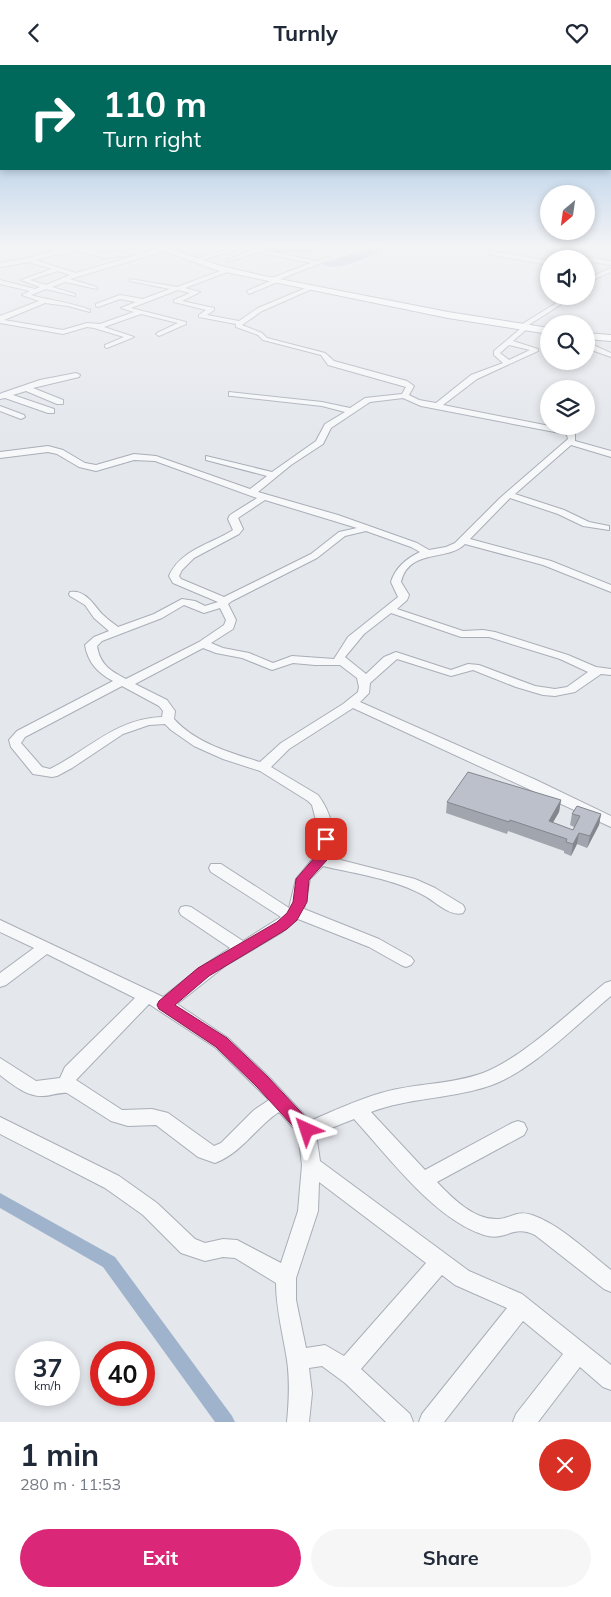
<!DOCTYPE html>
<meta charset="utf-8">
<style>
:root{--surface:#fff;--page:#f6f6f7;--text:#1f2937;--muted:#747a83;--accent:#db2777}
body{margin:0;font-family:Mulish,sans-serif;background:var(--page);color:var(--text);height:100vh;display:flex;flex-direction:column;font-size:19px;white-space:nowrap}
*{box-sizing:border-box;margin:0}
p{font-size:16px;color:var(--muted)}
.icon{flex:none;width:28px;height:28px;fill:none;stroke:currentColor;stroke-width:2;stroke-linecap:round;stroke-linejoin:round}
.map{position:relative;height:1357px;overflow:hidden}
.details{display:flex;flex-direction:column;background:var(--surface);flex:1}
.details>*{flex:none}
.guide{position:absolute;left:0px;top:0px;width:611px;height:105px;box-shadow:0 2px 8px #0003;background:#00695c;color:#fff;overflow:hidden}
.needle{width:32px;rotate:209deg}
.fabs{position:absolute;left:540px;top:120px;display:grid;gap:10px}
.fabs a{display:grid;place-items:center;width:55px;height:55px;border-radius:50%;background:var(--surface);box-shadow:0 2px 8px #0003;font-size:25px}
.speed{position:absolute;left:15px;top:1276px;display:flex;gap:10px;font-size:25px;font-weight:700;text-align:center}
.speed>*{display:grid;place-content:center;width:65px;height:65px;border-radius:50%;background:var(--surface);box-shadow:0 2px 8px #0003;line-height:1}
.speed small{font-size:12px;font-weight:400}
.speed .limit{border:8px solid #d22;background:#fff;color:#111}
.pin{position:absolute;display:grid;place-items:center;width:42px;height:42px;color:#fff;margin:-21px;border-radius:10px;box-shadow:0 2px 8px #0006}
.me{position:absolute;width:55px;margin:-28px;rotate:318deg;stroke-linejoin:round;filter:drop-shadow(0 0 4px #0008)}
.turn{display:flex;align-items:center;gap:18px;height:105px;padding:0 20px;font-size:22px}
.turn .icon{width:65px;height:65px;stroke-width:2.5}
.turn b{display:block;font-size:35px;line-height:42px}
.round{display:grid;place-items:center;flex:none;width:52px;height:52px;border-radius:26px;background:var(--page)}
.headline{display:flex;align-items:center;justify-content:space-between;height:85px;padding:0 20px}
h1{font-size:30px;font-weight:700;line-height:38px}
.primary-button{display:flex;gap:10px;margin-top:auto;padding:10px 20px}
.primary-button a{flex:1;height:58px;border-radius:30px;background:var(--accent);color:#fff;font-size:20px;font-weight:700;line-height:58px;text-align:center}
.primary-button a+a{background:var(--page);color:var(--text)}
header{display:flex;justify-content:space-between;align-items:center;height:65px;padding:0 20px;background:var(--surface);font-size:22px;font-weight:700}
.map>svg:first-child{display:block}
.water{fill:#9fb4cc}
.lines{fill:none;stroke-linecap:round;stroke-linejoin:round}
.canal{fill:#9fb4cc;fill-rule:evenodd}
.minor-casing{stroke:#a9aeb7;stroke-width:2}
.major-casing{stroke:#a3abb8;stroke-width:2}
.minor{fill:#f7f8fa;fill-rule:evenodd}
.major{fill:#fff;fill-rule:evenodd}
.wall{fill:#a1a5ae}
.shaded-wall{fill:#83868d}
.building{fill:#bbc0ca;stroke:#83868d}
.route{fill:#db2777;stroke:#8e194d}
</style>
<header><svg class="icon" aria-label="back" viewBox="0 0 24 24"><path d="M15 5l-7 7 7 7"/></svg>Turnly<svg class="icon" aria-label="heart" viewBox="0 0 24 24"><path d="M12 20l-8-8c-3-5 5-10 8-4 3-6 11-1 8 4z"/></svg></header>
<div class="map">
<svg width="611" height="1357" viewBox="0 0 611 1357">
<rect width="100%" height="100%" fill="#e4e7ec"/>
<g class="water">
<path d="M258 180H328L307 188 275 187 259 183Z"/>
<path d="M344 180H393C376 188 339 209 322 199L370 183Z"/>
</g>
<g class="lines">
<path class="canal" d="M0 1128 115 1192 232 1351 235 1357H215L103 1202 0 1143Z"/>
<g class="minor-casing">
<g id="minor">
<path d="M75 180H85L78 183 105 189 120 186 131 190 105 193 73 185 35 195 76 208 164 182 189 180 167 187 165 186 70 214 97 222V224L65 217 52 222 75 229V231L46 224 31 230C51 236 71 237 90 245V247L68 241 45 238 4 255 63 265 87 258 100 259 134 247 121 243 136 237 120 234 98 242 96 241V239L120 230 143 234 170 224 130 216V214L177 222 228 203 230 206 185 223 200 227 182 236 214 243V245L207 250 239 256 258 243 308 222H312V224L262 246 242 260 262 268 267 273 325 288 334 296 407 316 414 321 409 330 419 335 436 338 471 310 503 298 494 290V286L520 264 519 261 561 235 563 231H569L565 237 527 261V264L513 276 538 284V286L477 314 443 340 570 365 575 369V376L611 386V392L571 380 515 429 564 445 589 457 609 461V465L583 461 558 449 510 433 470 474 551 496 611 520V527L543 500 465 479C447 497 409 483 401 517L409 530 407 535 397 544 463 566 483 565 495 567 568 590 596 602 611 604V610L601 609 575 627 555 631 543 630 516 622 473 605 451 611 397 594 370 618 369 628 360 637 536 715 611 751V762L353 643 289 684 271 702 318 730C331 747 338 772 329 792L415 814 435 823 463 840 465 844 463 848C450 852 436 837 425 831 395 814 357 809 323 801L310 814 304 844 379 874 411 892 414 896 411 900 406 902 401 900 369 882 298 854 281 868 225 901 177 939 228 973 269 1012 310 1056C333 1046 357 1035 381 1028 414 1018 450 1020 483 1008 521 994 572 945 605 918L611 916V931C576 960 529 1009 486 1022 448 1034 407 1033 371 1047L425 1105 512 1058 518 1056 524 1058 527 1064 524 1070 437 1117C452 1133 475 1156 499 1154 511 1153 518 1145 532 1150 559 1159 588 1187 611 1205V1227L604 1224 535 1170C512 1159 506 1177 484 1170 434 1154 389 1092 354 1054L316 1069 320 1096 469 1206 522 1229 611 1300V1325L603 1322 580 1302 538 1357H513L516 1349 563 1289 523 1256 444 1357H419L422 1349 507 1243 455 1220 442 1210 361 1304 410 1349 413 1357H386L345 1318 322 1301 309 1303 312 1328 309 1357H287C289 1336 290 1316 287 1295 283 1269 276 1244 276 1218L235 1193 223 1192 205 1196 181 1188 143 1150 105 1123 0 1069V1052L119 1111 157 1138 195 1174 205 1178 223 1174 237 1175 281 1198 298 1146 302 1100 298 1068 279 1047C256 1062 242 1088 215 1098L198 1092 156 1060 128 1061 111 1056 67 1028C59 1027 51 1031 43 1031 27 1032 12 1019 0 1010V993L36 1016 60 1013 65 1002 135 933 47 889 6 920 0 922V908L34 883 0 867V855L163 932 198 904 230 883 181 850 179 846 181 842 186 841 191 842 243 876 281 852 211 807 209 803 211 799H221L289 843 296 814 315 791 318 780V763L312 740 308 736 260 706 223 694 194 681 171 665 165 659 149 660 123 669 72 703 57 711 52 712 33 709 11 682 9 675 17 666 113 616C98 608 88 598 85 580L94 572 109 566 94 553 85 540 70 531 69 529 70 527C85 524 94 540 102 549 107 554 113 558 118 562L154 549 182 534 195 536 205 541 218 537 173 518 169 511C180 485 211 479 233 465L228 454 230 450 257 433 155 396 134 395 96 406 79 402 57 389 48 387 0 393V387L48 381 63 385 85 398 96 400 134 389 156 391 250 424 267 411 206 395V391L272 407 316 376 325 359 345 347 322 341 232 331H229V327L322 337 350 343 365 333 402 329 406 322 328 300 321 290 263 275 258 270 236 262V259L199 252V250L206 245 174 237V235L190 228 178 225 131 243 186 257V259L159 271 156 269 157 268 178 258 141 249 104 262 134 272 107 283 105 282V280L124 272 94 263 87 262 63 269 0 258V251L39 236 22 230 30 226 0 219V215L35 224 40 222 21 215 52 204 29 197 0 202V198L28 193ZM58 206 70 210 46 220 30 215ZM509 280 530 285 509 295 500 288ZM403 333 421 341 565 369 567 370 568 374 500 433 455 478 446 482 429 485 417 478 338 450 258 427 291 400 323 379 331 363 370 337ZM265 435 357 463 339 467 311 489 224 532 181 514 179 511 182 505 194 493 239 469 243 464 238 453ZM366 466 411 482 420 487C407 493 395 503 391 517L398 532 348 572 334 594 292 591 273 598 249 588 223 583 211 578 233 564 236 555 228 539 232 536 317 493 345 471ZM184 540 204 548 220 543 226 555 224 560 199 577 126 614C111 606 100 600 97 581L102 576 162 553ZM391 548 461 572H489L560 594 588 607 567 622 555 624 535 621 479 600 468 599 451 605 396 587 384 592 366 609 345 592 364 569ZM203 583 216 588 242 593 272 605 293 598 315 600H340L357 613 359 622 358 627 343 639 281 678 260 697C231 688 195 678 174 654L175 646 167 635 135 619ZM122 621 159 641 163 646 162 652C115 654 90 684 50 704L42 702 21 678 25 672ZM149 939 216 983 269 1035 254 1045 221 1078 214 1081 168 1048 152 1044 122 1045 76 1015ZM319 1117 426 1198 344 1291 325 1280 306 1283 296 1235V1213L318 1146Z"/>
<path d="M239 180H248L247 182 317 196 328 192 331 194 278 215V217L249 229 247 226 270 216 269 214 311 198 258 187 227 197V195L251 186 240 183 199 196 194 195Z"/>
<path d="M595 180 611 181V185L595 181Z"/>
<path d="M490 186 549 196V200L488 189Z"/>
<path d="M575 190 611 196V200L586 196V194H558Z"/>
<path d="M611 203V207L586 218V214Z"/>
<path d="M547 210H549V214L544 212Z"/>
<path d="M591 269 594 271 591 279 611 288V292L586 283V274Z"/>
<path d="M76 308 80 310 79 312 33 323 63 335V339H57L26 326 13 330 54 344V348H48L5 333 0 334V329L2 328 40 315Z"/>
<path d="M0 341 24 350 25 352 21 354 0 346Z"/>
</g>
</g>
<g class="major-casing">
<g id="major">
<path d="M148 180H159L221 201 264 211 448 247 549 263V269L448 253 264 215 216 205Z"/>
<path d="M586 268 611 270V276L586 274Z"/>
</g>
</g>
<use href="#minor" class="minor"/>
<use href="#major" class="major"/>
</g>
<path class="wall" d="M561 735 559 747 552 758 573 765 574 762 570 760 572 749H601L599 760 587 783 577 779 571 791 564 788V786L508 766 507 769 446 748 447 737Z"/>
<g class="shaded-wall">
<path d="M561 735 559 747 547 768 549 756Z"/>
<path d="M601 749 599 760 587 783 590 771Z"/>
<path d="M579 768 577 779 571 791 573 779Z"/>
</g>
<path class="building" d="M468 707 561 735 549 756 573 765 580 751 572 749 577 741 601 749 590 771 579 768 573 779 566 777 567 774 510 755 509 757 447 737Z"/>
<linearGradient id="sky" x2="0" y2="1"><stop stop-color="#8bb4dd"/><stop offset="0.49" stop-color="#f3f4f6"/><stop offset="1" stop-color="#f3f4f6" stop-opacity="0"/></linearGradient>
<rect width="611" height="370" fill="url(#sky)"/>
<path class="route" d="M326 770 332 774 330 788 327 795 309 815 307 837 297 855 287 864 209 911 175 940 227 973 268 1012 313 1060 315 1065 313 1070 307 1072 301 1070 257 1022 216 982 159 944 157 940 159 936 198 903 277 857 287 848 293 837 296 814 315 792 319 774Z"/>
</svg>
<div class="fabs">
<a><svg class="needle" viewBox="-14 -14 28 28"><path d="M0-13l5 13h-10z" fill="#e53935"/><path d="M0 13l5-13h-10z" fill="#747a83"/></svg></a>
<a><svg class="icon" aria-label="sound" viewBox="0 0 24 24"><path d="M4 9h4l5-4v14l-5-4H4zM17 9q2 3 0 6"/></svg></a>
<a><svg class="icon" aria-label="search" viewBox="0 0 24 24"><circle cx="10" cy="10" r="6"/><path d="M15 15l6 6"/></svg></a>
<a><svg class="icon" aria-label="layers" viewBox="0 0 24 24"><path d="M12 4l9 5-9 5-9-5zM3 14l9 5 9-5"/></svg></a>
</div>
<div class="speed"><div>37<small>km/h</small></div><div class="limit">40</div></div>
<div class="pin" style="left:326px;top:774px;background:#d93025"><svg class="icon" aria-label="arrive" viewBox="0 0 24 24"><path d="M6 21V4h12l-3 4 3 4H6"/></svg></div>
<svg class="me" style="left:307px;top:1065px" viewBox="-20 -20 40 40"><path d="M0-17L14 15 0 8-14 15z" fill="#db2777" stroke="#fff" stroke-width="4"/></svg>
<div class="guide">
<div class="turn"><svg class="icon" aria-label="right" viewBox="0 0 24 24"><path d="M7 20v-9h11M14 6l5 5-5 5"/></svg><div><b>110 m</b>Turn right</div></div>
</div>
</div>
<section class="details">
<div class="headline"><div><h1>1 min</h1><p>280 m · 11:53</p></div><a class="round" style="background:#d93025;color:#fff"><svg class="icon" aria-label="close" viewBox="0 0 24 24"><path d="M6 6l12 12M18 6L6 18"/></svg></a></div>
<div class="primary-button"><a>Exit</a><a>Share</a></div>
</section>
